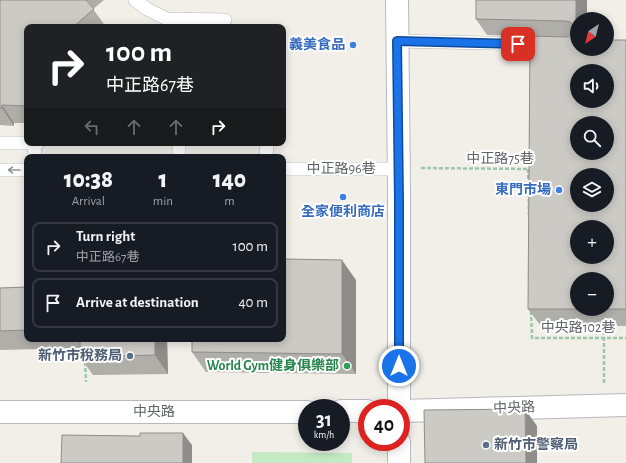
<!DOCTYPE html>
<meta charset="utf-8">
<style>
:root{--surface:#171b24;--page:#20242c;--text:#f1f3f6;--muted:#9ea1a6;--line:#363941}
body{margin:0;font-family:"Alegreya Sans","Noto Sans TC",sans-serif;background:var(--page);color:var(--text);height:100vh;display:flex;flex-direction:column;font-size:15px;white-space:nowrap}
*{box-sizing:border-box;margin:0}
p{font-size:13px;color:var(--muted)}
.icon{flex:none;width:22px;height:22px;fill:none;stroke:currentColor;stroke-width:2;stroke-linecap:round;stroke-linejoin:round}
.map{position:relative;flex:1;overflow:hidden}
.side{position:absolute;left:24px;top:154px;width:262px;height:188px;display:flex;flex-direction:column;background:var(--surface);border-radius:8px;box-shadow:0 2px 10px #0003}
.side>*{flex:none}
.banner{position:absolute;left:24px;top:24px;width:262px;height:122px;border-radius:8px;box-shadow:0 2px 10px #0003;background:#202124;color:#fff;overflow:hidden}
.needle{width:26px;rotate:215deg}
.fabs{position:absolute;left:570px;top:12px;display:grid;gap:8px}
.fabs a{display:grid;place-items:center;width:44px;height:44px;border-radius:50%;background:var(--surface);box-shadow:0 2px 10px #0003;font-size:20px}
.speed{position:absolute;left:298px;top:399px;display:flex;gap:8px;font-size:20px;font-weight:700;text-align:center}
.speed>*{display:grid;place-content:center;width:52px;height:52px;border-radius:50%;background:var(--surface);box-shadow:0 2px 10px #0003;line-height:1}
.speed small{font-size:10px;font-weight:400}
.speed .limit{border:6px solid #d22;background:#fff;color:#111}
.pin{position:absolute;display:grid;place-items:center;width:34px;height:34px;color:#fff;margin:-17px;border-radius:8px;box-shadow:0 2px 6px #0006}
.me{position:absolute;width:44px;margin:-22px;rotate:0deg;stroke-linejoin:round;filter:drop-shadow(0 0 3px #0008)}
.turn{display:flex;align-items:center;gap:14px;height:84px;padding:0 16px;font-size:18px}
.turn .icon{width:52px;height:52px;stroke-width:2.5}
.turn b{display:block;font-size:28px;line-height:34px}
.lanes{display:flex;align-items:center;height:38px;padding:0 16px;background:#0003;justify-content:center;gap:20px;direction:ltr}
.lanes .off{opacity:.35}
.eta{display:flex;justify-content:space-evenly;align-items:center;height:68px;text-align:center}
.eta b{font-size:24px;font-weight:800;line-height:28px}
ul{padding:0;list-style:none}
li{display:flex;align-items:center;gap:12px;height:50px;margin:0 8px 6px;padding:0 8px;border:2px solid var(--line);border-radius:8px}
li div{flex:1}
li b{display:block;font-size:15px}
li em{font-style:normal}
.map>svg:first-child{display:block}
.green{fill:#c5e8c5}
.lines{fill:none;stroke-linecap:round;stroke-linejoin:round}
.lane-casing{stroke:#b5b8bc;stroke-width:14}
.street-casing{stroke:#b5b8bc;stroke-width:24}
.secondary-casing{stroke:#b6babf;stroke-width:24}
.path{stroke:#9cc7a9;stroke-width:2.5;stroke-dasharray:4 2;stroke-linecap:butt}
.lane{stroke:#fff;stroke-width:13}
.street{stroke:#fff;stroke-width:22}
.secondary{stroke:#fff;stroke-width:22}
.wall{fill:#afaea9}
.shaded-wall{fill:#8f8d8a}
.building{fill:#cccac5;stroke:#8f8d8a;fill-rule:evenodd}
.oneway{stroke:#979a9d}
.route-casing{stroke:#114b97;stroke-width:10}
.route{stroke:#1a73e8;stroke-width:7}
.shop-dot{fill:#3f7fe0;stroke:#fff;stroke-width:1.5}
.service-dot{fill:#5c6f8a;stroke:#fff;stroke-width:1.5}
.leisure-dot{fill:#2e9e5b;stroke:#fff;stroke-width:1.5}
.labels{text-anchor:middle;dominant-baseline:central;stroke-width:4;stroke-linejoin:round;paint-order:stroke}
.shop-label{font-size:14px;font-weight:bold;fill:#366cbe;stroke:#fff;text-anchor:end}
.street-label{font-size:14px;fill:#5f6368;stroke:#fff}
.service-label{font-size:14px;font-weight:bold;fill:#4e5e75;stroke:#fff;text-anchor:end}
.leisure-label{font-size:14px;font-weight:bold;fill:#27864d;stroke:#fff;text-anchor:end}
</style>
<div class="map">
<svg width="626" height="463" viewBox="0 0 626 463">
<rect width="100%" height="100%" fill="#f1efe8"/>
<path class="green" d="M252 452 352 453V463H252Z"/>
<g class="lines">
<g class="lane-casing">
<g id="lane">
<path d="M135 0 147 9 167 19 225 20"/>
<path d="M397 41 577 45"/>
<path d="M0 143H38"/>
<path d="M34 143 35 157"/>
<path d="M179 143V157"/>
<path d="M266 157 267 143"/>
<path d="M283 169H398"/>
<path d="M0 170H27"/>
</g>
</g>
<g class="street-casing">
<path id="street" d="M401 411 626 405"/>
</g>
<g class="secondary-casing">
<g id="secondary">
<path d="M397 0 399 187V408"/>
<path d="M341 411H367"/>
<path d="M0 412H307"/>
<path d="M399 463V442"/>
</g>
</g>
<g class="path">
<path d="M421 168 530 169"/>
<path d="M528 169 529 216"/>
<path d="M531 311 532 338H626"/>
<path d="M604 325V383"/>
<path d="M85 362 86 382"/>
</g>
<use href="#lane" class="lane"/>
<use href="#street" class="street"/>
<use href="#secondary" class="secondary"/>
</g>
<g class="wall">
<path d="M0 0H104L93 9 106 27H27V123H14V126L0 125Z"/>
<path d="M476 0H587V19L577 49 626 40V326L540 325 528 309 530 36 487 35 476 19Z"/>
<path d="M356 280V374L206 372 192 352Z"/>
<path d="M27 287V339H167L168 374 93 375 80 357V348L0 350V288Z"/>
</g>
<g class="shaded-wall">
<path d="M576 0H587V19H577V41L576 39Z"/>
<path d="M2 105 14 123V126L2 108Z"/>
<path d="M342 260 356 280V374L342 354Z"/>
<path d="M155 339H167L168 374 155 355Z"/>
<path d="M525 409 537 426V463H526Z"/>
<path d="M183 433 192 445V463H183Z"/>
</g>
<g class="building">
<path d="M0 0H86L94 9 73 27H27V106L2 105V108H0Z"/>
<path d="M476 0H576V39H577V49H607V40H626V309H528L530 36 566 37 569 36 572 33 574 28 573 25 570 22 566 21 476 19ZM577 71H607V101H577ZM577 123H607V153H577ZM577 175H607V205H577ZM577 227H607V257H577ZM577 279H607V309H577Z"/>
<path d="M283 259 342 260V354L192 352V339H283Z"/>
<path d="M27 287V330L0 331V288Z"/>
<path d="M80 339H155V355L80 357Z"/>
<path d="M525 409 526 463H425L424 410Z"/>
<path d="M140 433H183V463H61L62 435 140 436Z"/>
</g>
<defs><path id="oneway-shaft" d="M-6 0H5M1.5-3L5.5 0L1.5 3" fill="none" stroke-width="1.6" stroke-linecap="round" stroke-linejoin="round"/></defs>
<use class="oneway" href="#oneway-shaft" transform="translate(14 170) rotate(180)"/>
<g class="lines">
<g class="route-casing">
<path id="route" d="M399 366V202L397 41 518 44"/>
</g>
<use href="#route" class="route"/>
</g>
<g class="shop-dot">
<circle cx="353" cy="45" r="4"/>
<circle cx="559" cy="190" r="4"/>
<circle cx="343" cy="197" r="4"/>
</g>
<g class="service-dot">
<circle cx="130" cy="356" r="4"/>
<circle cx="486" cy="445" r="4"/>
</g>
<circle class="leisure-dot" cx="347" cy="366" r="4"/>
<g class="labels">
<g class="shop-label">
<text x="345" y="45">義美食品</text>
<text x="551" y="190">東門市場</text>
<text x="343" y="212" text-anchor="middle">全家便利商店</text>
</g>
<g class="street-label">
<text x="500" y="159">中正路75巷</text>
<text x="341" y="169">中正路96巷</text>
<text x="578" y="328">中央路102巷</text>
<text transform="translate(514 408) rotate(-2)">中央路</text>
<text x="154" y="412">中央路</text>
</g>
<g class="service-label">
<text x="122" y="356">新竹市稅務局</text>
<text x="494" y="445" text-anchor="start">新竹市警察局</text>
</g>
<g class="leisure-label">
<text x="339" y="366">World Gym健身俱樂部</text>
</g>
</g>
</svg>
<div class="fabs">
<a><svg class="needle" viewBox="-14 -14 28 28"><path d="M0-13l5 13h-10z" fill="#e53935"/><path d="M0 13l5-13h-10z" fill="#9ea1a6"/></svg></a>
<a><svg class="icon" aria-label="sound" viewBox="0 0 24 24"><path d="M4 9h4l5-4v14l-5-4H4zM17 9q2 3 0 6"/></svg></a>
<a><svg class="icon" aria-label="search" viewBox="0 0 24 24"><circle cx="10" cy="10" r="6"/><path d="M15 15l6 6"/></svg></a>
<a><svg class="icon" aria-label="layers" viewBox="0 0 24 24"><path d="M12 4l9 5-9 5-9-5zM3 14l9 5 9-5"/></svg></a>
<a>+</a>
<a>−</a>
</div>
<div class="speed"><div>31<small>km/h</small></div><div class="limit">40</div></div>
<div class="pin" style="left:518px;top:44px;background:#d93025"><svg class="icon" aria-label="arrive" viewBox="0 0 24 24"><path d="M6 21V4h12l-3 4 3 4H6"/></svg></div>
<svg class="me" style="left:399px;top:366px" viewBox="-20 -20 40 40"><circle r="17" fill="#1a73e8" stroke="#fff" stroke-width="3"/><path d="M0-11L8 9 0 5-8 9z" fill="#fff"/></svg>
<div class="banner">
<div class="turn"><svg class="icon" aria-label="right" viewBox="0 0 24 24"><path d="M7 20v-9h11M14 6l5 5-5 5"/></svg><div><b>100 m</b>中正路67巷</div></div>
<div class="lanes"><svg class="icon off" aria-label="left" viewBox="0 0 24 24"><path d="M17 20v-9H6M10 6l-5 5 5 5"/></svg><svg class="icon off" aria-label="ahead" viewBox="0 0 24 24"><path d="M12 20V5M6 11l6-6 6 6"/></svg><svg class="icon off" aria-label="ahead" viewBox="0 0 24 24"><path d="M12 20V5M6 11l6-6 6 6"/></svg><svg class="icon" aria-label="right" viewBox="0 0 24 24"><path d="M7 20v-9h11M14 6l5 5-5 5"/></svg></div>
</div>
<section class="side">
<div class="eta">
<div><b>10:38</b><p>Arrival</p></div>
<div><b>1</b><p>min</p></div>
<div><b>140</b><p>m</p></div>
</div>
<ul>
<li><svg class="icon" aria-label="right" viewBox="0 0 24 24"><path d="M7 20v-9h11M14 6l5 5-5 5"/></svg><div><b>Turn right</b><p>中正路67巷</p></div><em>100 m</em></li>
<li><svg class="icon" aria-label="arrive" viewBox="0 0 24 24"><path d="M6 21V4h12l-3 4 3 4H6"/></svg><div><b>Arrive at destination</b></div><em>40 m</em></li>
</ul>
</section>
</div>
